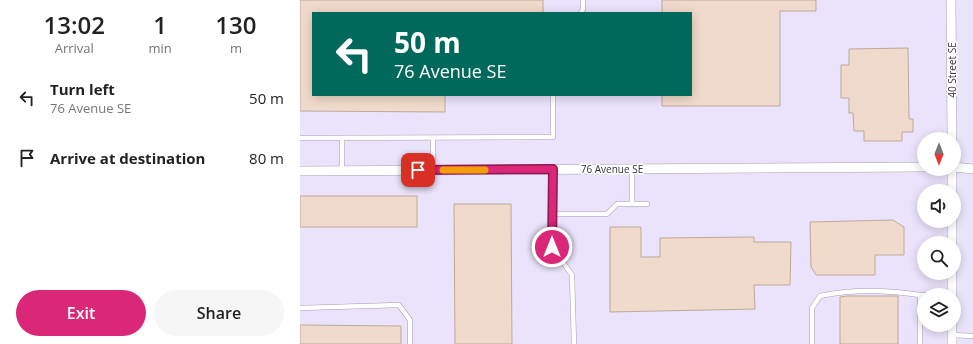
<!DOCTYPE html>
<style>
:root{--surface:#fff;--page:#f6f6f6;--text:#222;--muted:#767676;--accent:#db2777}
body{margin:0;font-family:"Open Sans",sans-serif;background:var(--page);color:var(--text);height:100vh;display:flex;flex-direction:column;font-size:15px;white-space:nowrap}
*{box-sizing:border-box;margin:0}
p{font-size:13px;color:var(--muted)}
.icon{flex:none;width:22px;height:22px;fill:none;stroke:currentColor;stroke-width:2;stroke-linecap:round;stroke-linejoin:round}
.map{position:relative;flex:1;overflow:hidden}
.panel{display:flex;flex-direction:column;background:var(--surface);width:300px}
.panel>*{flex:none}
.top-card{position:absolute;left:12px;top:12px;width:380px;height:84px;border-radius:0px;box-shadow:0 2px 10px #0003;background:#00695c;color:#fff;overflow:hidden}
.needle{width:26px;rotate:180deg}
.fabs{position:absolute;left:617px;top:132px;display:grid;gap:8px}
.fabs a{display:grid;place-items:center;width:44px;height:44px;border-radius:50%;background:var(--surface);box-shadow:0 2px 10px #0003;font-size:20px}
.pin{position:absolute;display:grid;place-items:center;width:34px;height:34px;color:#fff;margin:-17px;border-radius:8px;box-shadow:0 2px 6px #0006}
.me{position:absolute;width:44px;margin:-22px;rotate:0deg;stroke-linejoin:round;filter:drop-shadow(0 0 3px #0008)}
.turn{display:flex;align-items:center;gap:14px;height:84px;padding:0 16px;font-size:18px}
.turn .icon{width:52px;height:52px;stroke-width:2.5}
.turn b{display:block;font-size:28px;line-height:34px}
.eta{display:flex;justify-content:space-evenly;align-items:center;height:68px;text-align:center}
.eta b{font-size:24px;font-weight:600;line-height:28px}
.cta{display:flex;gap:8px;margin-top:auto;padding:8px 16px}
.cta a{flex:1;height:46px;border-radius:24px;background:var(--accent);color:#fff;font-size:16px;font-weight:600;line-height:46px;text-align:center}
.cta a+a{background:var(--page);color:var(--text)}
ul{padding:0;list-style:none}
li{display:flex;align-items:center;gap:12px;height:60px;padding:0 16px}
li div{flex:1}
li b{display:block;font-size:15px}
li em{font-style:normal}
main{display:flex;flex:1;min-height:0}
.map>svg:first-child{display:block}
.built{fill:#eae3fb;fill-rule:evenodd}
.building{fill:#f0dacb;stroke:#bda99a}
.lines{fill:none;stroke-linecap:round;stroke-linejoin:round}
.service-casing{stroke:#a49db3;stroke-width:5.5}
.minor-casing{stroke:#a49db3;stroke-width:10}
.service{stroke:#fff;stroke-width:4.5}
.minor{stroke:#fff;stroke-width:9}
.route-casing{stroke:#8e194d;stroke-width:10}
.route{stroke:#db2777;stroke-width:7}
.slow{stroke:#f59e0b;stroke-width:7}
.labels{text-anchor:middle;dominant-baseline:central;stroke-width:3;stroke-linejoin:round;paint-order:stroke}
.street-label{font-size:10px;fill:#35323b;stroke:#fff}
</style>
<main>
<section class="panel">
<div class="eta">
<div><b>13:02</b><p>Arrival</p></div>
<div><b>1</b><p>min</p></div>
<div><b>130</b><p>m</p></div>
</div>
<ul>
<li><svg class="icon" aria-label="left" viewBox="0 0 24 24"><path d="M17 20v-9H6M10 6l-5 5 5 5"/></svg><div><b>Turn left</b><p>76 Avenue SE</p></div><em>50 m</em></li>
<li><svg class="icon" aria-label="arrive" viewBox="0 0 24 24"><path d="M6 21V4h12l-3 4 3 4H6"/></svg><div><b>Arrive at destination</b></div><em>80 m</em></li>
</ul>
<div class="cta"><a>Exit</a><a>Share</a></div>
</section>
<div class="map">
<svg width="673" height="344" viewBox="0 0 673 344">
<rect width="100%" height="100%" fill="#f5f2fc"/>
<path class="built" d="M0 0H673V344H0ZM13 13H391V95H13ZM624 139H654V169H624ZM624 191H654V221H624ZM624 243H654V273H624ZM624 295H654V325H624Z"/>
<g class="building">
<path d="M0 0H243V13H13V95H145V112L0 111Z"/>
<path d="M362 0H516V11H480V106H362V95H391V13H362Z"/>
<path d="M608 48 609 119H613V132H602V141H564V131H554L553 113H549V98H541V65H549V49Z"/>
<rect x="0" y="196" width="117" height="31"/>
<path d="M154 204H211L212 344H155Z"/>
<path d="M593 220 604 227V255H575V275H516L511 267 510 222Z"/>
<path d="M310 227H341V257H360V238L454 237V242H491L490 285H454L455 309 310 312Z"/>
<path d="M547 296H598V344H540V297Z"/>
<path d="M0 325 101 326V344H0Z"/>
</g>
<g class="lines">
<g class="service-casing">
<g id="service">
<path d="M281 13 283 9V0"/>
<path d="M0 138 253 137V95"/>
<path d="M42 138V171"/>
<path d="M253 169 252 214H307L317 204H332"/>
<path d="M332 169V204H347"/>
<path d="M133 170V138"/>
<path d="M252 214V247L272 275 274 344"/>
<path d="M626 295 652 294"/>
<path d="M0 308 99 305 110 320V344"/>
<path d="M652 335 673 336"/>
<path d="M512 344V308L520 296C552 289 587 290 620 295"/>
<path d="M620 344V295H624"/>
</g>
</g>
<g class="minor-casing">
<g id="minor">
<path d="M651 0 652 139"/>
<path d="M654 167 673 169"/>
<path d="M652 169V191"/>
<path d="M0 171 624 167"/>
<path d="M652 221V243"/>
<path d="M652 273V295"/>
<path d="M652 325V344"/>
</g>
</g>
<use href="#service" class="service"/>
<use href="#minor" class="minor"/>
</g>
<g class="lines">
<g class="route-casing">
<path id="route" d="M118 170 253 169 252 247"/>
</g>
<use href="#route" class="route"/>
<path class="slow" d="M143 170H185"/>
</g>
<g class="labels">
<g class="street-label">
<text transform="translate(652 70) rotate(-90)">40 Street SE</text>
<text x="312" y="169">76 Avenue SE</text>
</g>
</g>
</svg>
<div class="fabs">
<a><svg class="needle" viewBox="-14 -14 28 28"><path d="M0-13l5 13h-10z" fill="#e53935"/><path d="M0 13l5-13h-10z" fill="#767676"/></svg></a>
<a><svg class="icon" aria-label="sound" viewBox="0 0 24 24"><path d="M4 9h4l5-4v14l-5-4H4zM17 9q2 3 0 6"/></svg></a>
<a><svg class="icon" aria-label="search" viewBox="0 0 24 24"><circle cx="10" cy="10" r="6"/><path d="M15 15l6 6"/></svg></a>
<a><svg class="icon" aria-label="layers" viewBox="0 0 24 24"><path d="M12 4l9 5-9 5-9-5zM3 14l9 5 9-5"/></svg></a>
</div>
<div class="pin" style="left:118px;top:170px;background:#d93025"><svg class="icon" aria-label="arrive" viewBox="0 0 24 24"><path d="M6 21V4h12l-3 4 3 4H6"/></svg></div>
<svg class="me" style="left:252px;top:247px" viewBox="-20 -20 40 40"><circle r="17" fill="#db2777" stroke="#fff" stroke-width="3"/><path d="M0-11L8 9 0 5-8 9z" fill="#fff"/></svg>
<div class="top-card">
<div class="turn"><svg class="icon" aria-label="left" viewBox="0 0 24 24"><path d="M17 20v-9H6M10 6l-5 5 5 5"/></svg><div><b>50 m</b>76 Avenue SE</div></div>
</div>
</div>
</main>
